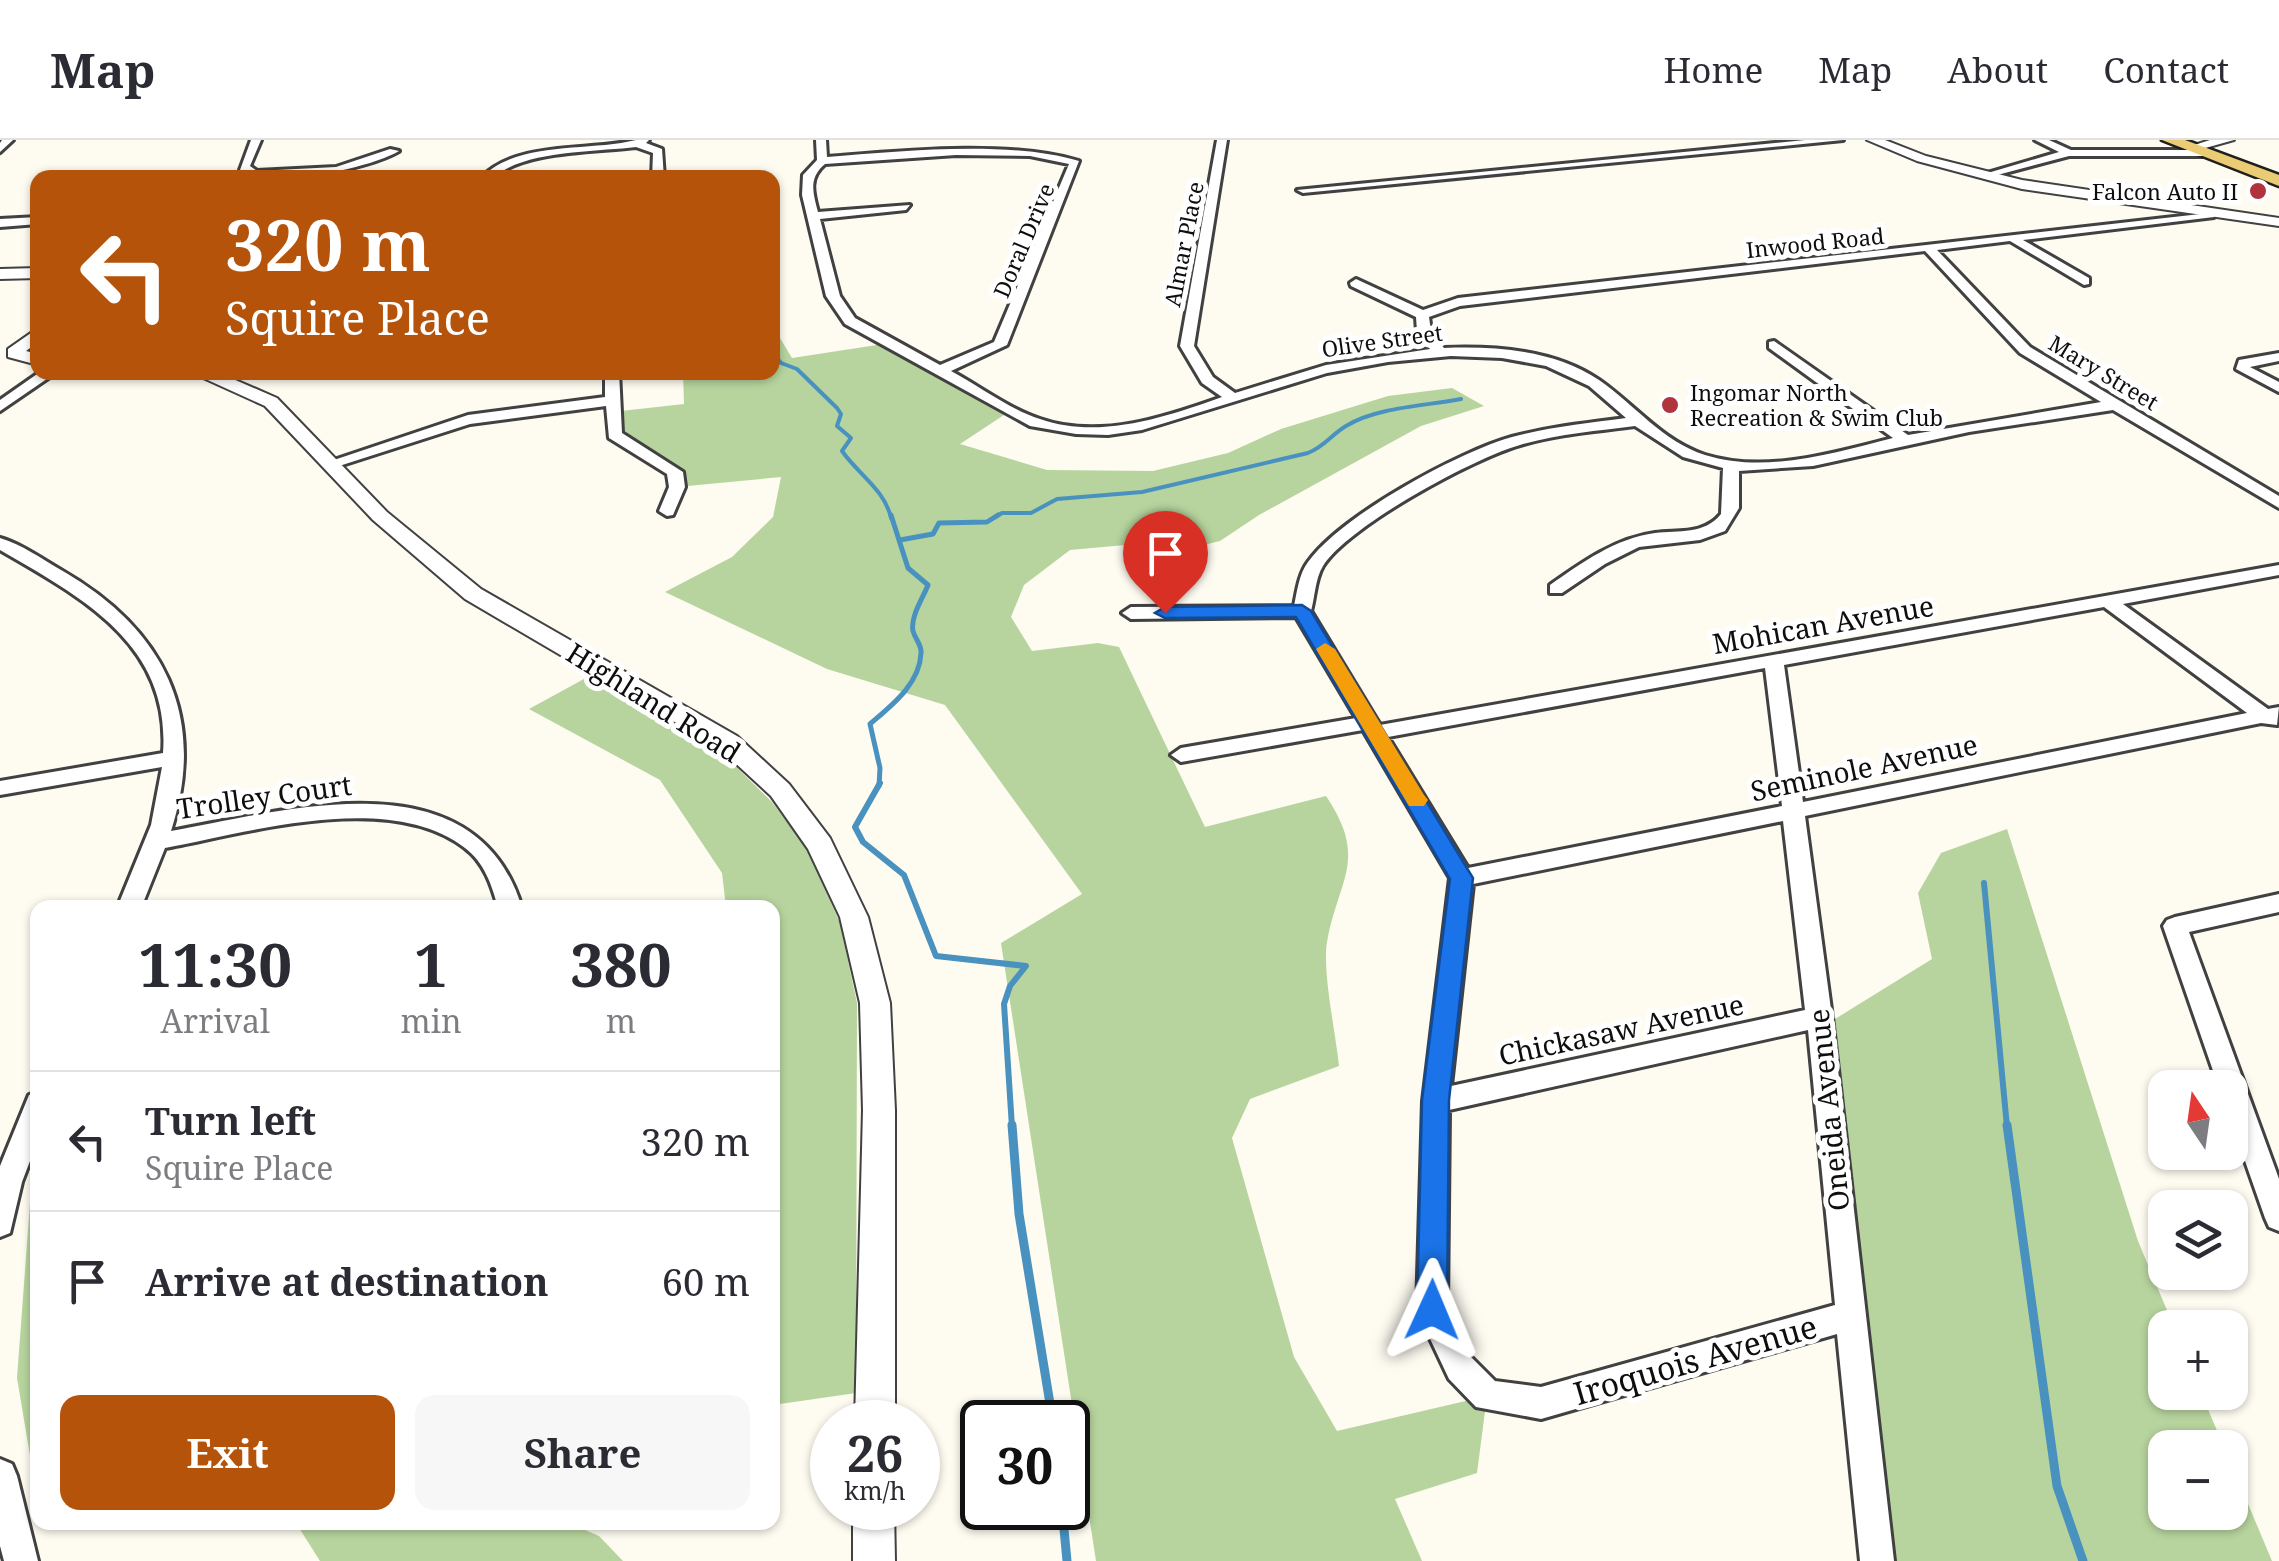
<!DOCTYPE html>
<meta charset="utf-8">
<style>
:root{--surface:#fff;--page:#f7f7f7;--text:#2b2b33;--muted:#7c7c81;--line:#e1e1e2;--accent:#b45309}
body{margin:0;font-family:"Noto Serif",serif;background:var(--page);color:var(--text);height:100vh;display:flex;flex-direction:column;font-size:38px;white-space:nowrap}
*{box-sizing:border-box;margin:0}
p{font-size:32px;color:var(--muted)}
.icon{flex:none;width:55px;height:55px;fill:none;stroke:currentColor;stroke-width:2;stroke-linecap:round;stroke-linejoin:round}
.map{position:relative;flex:1;overflow:hidden}
.panel{position:absolute;left:30px;top:760px;width:750px;height:630px;display:flex;flex-direction:column;background:var(--surface);border-radius:20px;box-shadow:0 2px 8px #0004}
.panel>*{flex:none}
.guide{position:absolute;left:30px;top:30px;width:750px;height:210px;border-radius:20px;box-shadow:0 2px 8px #0004;background:#b45309;color:#fff;overflow:hidden}
.needle{width:65px;rotate:347deg}
.buttons{position:absolute;left:2148px;top:930px;display:grid;gap:20px}
.buttons a{display:grid;place-items:center;width:100px;height:100px;border-radius:20px;background:var(--surface);box-shadow:0 2px 8px #0004;font-size:50px}
.speed{position:absolute;left:810px;top:1260px;display:flex;gap:20px;font-size:50px;font-weight:700;text-align:center}
.speed>*{display:grid;place-content:center;width:130px;height:130px;border-radius:50%;background:var(--surface);box-shadow:0 2px 8px #0004;line-height:1}
.speed small{font-size:25px;font-weight:400}
.speed .limit{border:5px solid #111;border-radius:15px;background:#fff;color:#111}
.pin{position:absolute;display:grid;place-items:center;width:85px;height:85px;color:#fff;margin:-102px -42px;border-radius:50% 50% 50% 0;rotate:-45deg;box-shadow:0 0 10px #0007}
.pin .icon{rotate:45deg}
.me{position:absolute;width:110px;margin:-55px;rotate:1deg;stroke-linejoin:round;filter:drop-shadow(0 0 8px #0008)}
.turn{display:flex;align-items:center;gap:35px;height:210px;padding:0 30px;font-size:45px}
.turn .icon{width:130px;height:130px;stroke-width:2.5}
.turn b{display:block;font-size:70px;line-height:85px}
.eta{display:flex;justify-content:space-evenly;align-items:center;height:170px;text-align:center}
.eta b{font-size:60px;font-weight:700;line-height:70px}
.button{display:flex;gap:20px;margin-top:auto;padding:20px 30px}
.button a{flex:1;height:115px;border-radius:20px;background:var(--accent);color:#fff;font-size:40px;font-weight:700;line-height:115px;text-align:center}
.button a+a{background:var(--page);color:var(--text)}
ul{padding:0;list-style:none}
li{display:flex;align-items:center;gap:30px;height:140px;padding:0 30px;border-top:2px solid var(--line)}
li div{flex:1}
li b{display:block;font-size:38px}
li em{font-style:normal}
header{display:flex;align-items:center;gap:60px;box-sizing:border-box;height:140px;padding:0 50px;background:var(--surface);border-bottom:2px solid var(--line)}
header strong{font-size:48px}
nav{display:flex;gap:55px;margin-inline-start:auto;font-size:35px}
.map>svg:first-child{display:block}
.forest{fill:#b7d49e}
.lines{fill:none;stroke-linecap:round;stroke-linejoin:round}
.stream-far3{stroke:#4992c0;stroke-width:4}
.stream-far2{stroke:#4992c0;stroke-width:5}
.stream-far1{stroke:#4992c0;stroke-width:6}
.stream{stroke:#4992c0;stroke-width:9}
.minor-casing{stroke:#414141;stroke-width:6}
.tertiary-casing{stroke:#414141;stroke-width:4}
.primary-casing{stroke:#1f1f1f;stroke-width:5}
.minor{fill:#fff;fill-rule:evenodd}
.tertiary{fill:#fff;fill-rule:evenodd}
.primary{fill:#ebcc74;fill-rule:evenodd}
.route{fill:#1a73e8;stroke:#114b97;stroke-width:2.5}
.slow{fill:#f59e0b}
.poi-dot{fill:#b1343c;stroke:#fff;stroke-width:4}
.labels{text-anchor:middle;dominant-baseline:central;stroke-width:10;stroke-linejoin:round;paint-order:stroke}
.far-poi-label{font-size:22px;fill:#0e0e0e;stroke:#fff;text-anchor:end}
.far-street-label{font-size:22px;fill:#0e0e0e;stroke:#fff}
.street-label{font-size:28px;fill:#0e0e0e;stroke:#fff}
.near-street-label{font-size:32px;fill:#0e0e0e;stroke:#fff}
</style>
<header>
<strong>Map</strong>
<nav><a>Home</a><a>Map</a><a>About</a><a>Contact</a></nav>
</header>
<div class="map">
<svg width="2279" height="1421" viewBox="0 0 2279 1421">
<rect width="100%" height="100%" fill="#fefbf1"/>
<g class="forest">
<path d="M773 170 780 198 792 218 890 203 1010 271 960 304 1047 330 1153 331 1228 313 1281 289 1388 256 1452 248 1484 266 1421 286 1259 375 1220 401 1171 413 1125 405 1070 410 1024 445 1011 477 1032 511 1098 503 1119 507 1205 687 1326 656C1369 720 1338 739 1327 802 1322 831 1336 895 1339 926L1250 959 1232 998 1294 1217 1337 1291 1487 1256 1477 1333 1395 1359 1422 1421H1096L1001 803 1082 754 945 565 827 529 665 452 732 417 773 377 781 337 677 347V338L619 302 612 272 684 264 683 233 772 232Z"/>
<path d="M593 534 717 608 772 662 808 710 840 783 857 863 856 1253 773 1265 772 768 726 767 722 733 660 640 529 569Z"/>
<path d="M2007 689 2138 1101 2174 1187 2165 1188V1252L2201 1253 2224 1307 2165 1308V1372H2230V1321L2272 1421H1895L1835 879 1932 819 1918 753 1941 713Z"/>
<path d="M37 1035H38L37 1357 17 1238 32 1036Z"/>
<path d="M296 1383H569L599 1396 623 1421H320Z"/>
</g>
<g class="lines">
<g class="stream-far3">
<path d="M772 212 781 223 797 229 837 268 841 274 837 286 851 298 842 311C858 334 885 350 891 378"/>
<path d="M994 378 1002 373H1031L1057 359 1142 352 1308 313C1325 306 1331 295 1346 286 1377 267 1425 266 1461 259"/>
</g>
<g class="stream-far2">
<path d="M900 400 933 394 939 383 987 382 998 375"/>
<path d="M879 646 880 628 870 584C891 566 920 544 921 513 922 505 915 499 913 491 910 477 923 458 928 445L908 428 891 375"/>
</g>
<g class="stream-far1">
<path d="M880 643 855 687 863 702 904 735 936 816 1026 826 1010 846 1004 864 1012 987"/>
<path d="M1984 743 2007 987"/>
</g>
<g class="stream">
<path d="M1012 985 1019 1074 1053 1282"/>
<path d="M2007 985 2057 1346 2083 1421"/>
<path d="M1062 1368 1067 1421"/>
</g>
<g class="minor-casing">
<g id="minor">
<path d="M2 0H13L0 12V3Z"/>
<path d="M251 0H261L250 26 257 31 336 27 390 9 399 11C369 29 269 49 240 30Z"/>
<path d="M636 0H649L646 3 662 9 664 38H652L653 13 636 7C597 12 523 10 493 38H481C518 0 588 12 636 0Z"/>
<path d="M816 0H826L827 17C901 11 1009 0 1079 21L1007 205 951 231C979 246 1009 269 1040 279 1099 300 1166 277 1222 257L1202 243 1180 206 1217 0H1227L1194 206 1213 237 1235 253 1326 225 1430 209 1417 191 1416 177 1351 146 1350 143 1356 139 1423 170 1458 158 2218 72 2214 77 2023 100 2089 138V144L2084 145 2010 101 1937 110 2030 207 2279 356V368L2113 270 1969 292 1813 326 1739 331V368L1725 391 1700 400 1639 407 1605 424 1562 453H1550V445C1581 423 1616 398 1655 393 1679 390 1704 395 1721 374L1723 328 1683 317 1635 286C1597 291 1557 294 1520 305 1474 318 1348 386 1323 426 1315 439 1315 457 1311 471L1380 585 2279 425V435L2123 464 2268 569 2279 567 2277 585 2261 583 1805 676 1832 877 1894 1421H1860L1837 1194 1541 1279 1476 1267 1449 1239 1417 1171 1423 961 1450 738 1363 590 1181 622 1171 615 1181 608 1356 578 1296 477 1131 479 1122 473 1131 467 1294 466C1297 451 1299 434 1308 422 1341 376 1458 312 1512 297 1549 287 1588 283 1626 278L1589 246 1546 226 1502 218 1451 216 1388 222 1327 233 1142 290 1108 295 1076 294 1030 286 845 184 826 156 802 55 803 35 817 20ZM956 15 1030 16 1069 24 994 202 940 225 855 178 840 156 820 79 906 70 910 65 818 72C813 53 808 38 825 24ZM1925 111 2020 213 2101 262 1908 295 1774 201 1769 202V208L1893 298C1833 313 1766 334 1705 315 1662 301 1635 265 1599 240 1555 210 1496 206 1444 208L1431 191 1429 177 1460 166ZM2104 467 2247 573 1803 662 1784 525ZM1765 528 1782 666 1468 728 1388 597ZM1783 681 1805 870 1451 946 1473 744ZM1808 890 1835 1165 1541 1247 1495 1241 1471 1217 1447 1169 1449 970Z"/>
<path d="M1805 0H1843L1303 53 1297 50Z"/>
<path d="M2035 0H2049L2071 10H2204L2209 13 2204 16H2069L1986 38 1981 35 2059 12Z"/>
<path d="M38 77V84L0 87V79Z"/>
<path d="M2279 213V221L2250 227 2279 242V252L2236 229 2239 220Z"/>
<path d="M40 232H57L0 271V260Z"/>
<path d="M605 232H619L622 293 683 332 685 347 673 375 667 376 659 371 669 347 667 334 609 298 606 266 470 284 336 327 322 324 468 275 605 257Z"/>
<path d="M0 398C21 404 42 419 61 430 164 489 208 576 171 691 287 670 476 614 522 768H498C492 745 484 722 465 708 390 650 250 692 165 708L141 768H117L151 685 162 627 0 655V641L163 613C171 504 81 457 0 410Z"/>
<path d="M2279 754V772L2189 792 2279 1039V1091L2269 1087 2265 1078 2230 978V948H2219L2163 786 2167 780 2175 777Z"/>
<path d="M38 952V1000L22 1042 10 1093 0 1097V1026L29 955Z"/>
<path d="M0 1319 12 1324 17 1336 38 1421H4L0 1406Z"/>
</g>
</g>
<g class="tertiary-casing">
<g id="tertiary">
<path d="M1867 0H1885L1926 16 2022 40 2279 78V86L2022 49 1917 21Z"/>
<path d="M2210 0H2234L2191 12 2185 8Z"/>
<path d="M38 128V138L0 139V129Z"/>
<path d="M38 188V202L26 211 38 214V225L8 217V209Z"/>
<path d="M190 232H217L277 258 387 372 481 449 737 596 789 644 830 698 868 777 890 863 895 970V1282H855L863 970 860 863 840 777 808 709 771 656 719 608 465 459 373 380 265 266Z"/>
<path d="M853 1368H894L895 1421H853Z"/>
</g>
</g>
<g class="primary-casing">
<path id="primary" d="M2162 0H2185L2279 35V46Z"/>
</g>
<use href="#minor" class="minor"/>
<use href="#tertiary" class="tertiary"/>
<use href="#primary" class="primary"/>
</g>
<path class="route" d="M1302 465 1311 471 1473 738 1449 960 1447 1170 1443 1181 1432 1185 1421 1181 1417 1170 1422 960 1450 739 1296 477 1165 478 1155 473 1165 467Z"/>
<path class="slow" d="M1325 503 1335 509 1424 655 1428 660 1424 666H1409L1316 509Z"/>
<g class="poi-dot">
<circle cx="2258" cy="51" r="10"/>
<circle cx="1670" cy="265" r="10"/>
</g>
<g class="labels">
<g class="far-poi-label">
<text x="2238" y="51">Falcon Auto II</text>
<text x="1690" y="252" text-anchor="start">Ingomar North<tspan x="1690" dy="25">Recreation &amp; Swim Club</tspan></text>
</g>
<g class="far-street-label">
<text transform="translate(1023 100) rotate(-67)">Doral Drive</text>
<text transform="translate(1815 102) rotate(-6)">Inwood Road</text>
<text transform="translate(1183 104) rotate(-79)">Almar Place</text>
<text transform="translate(1382 200) rotate(-8)">Olive Street</text>
<text transform="translate(2104 232) rotate(31)">Mary Street</text>
</g>
<g class="street-label">
<text transform="translate(1823 484) rotate(-10)">Mohican Avenue</text>
<text transform="translate(654 562) rotate(32)">Highland Road</text>
<text transform="translate(1864 627) rotate(-12)">Seminole Avenue</text>
<text transform="translate(264 656) rotate(-8)">Trolley Court</text>
<text transform="translate(1621 889) rotate(-12)">Chickasaw Avenue</text>
<text transform="translate(1828 970) rotate(-96)">Oneida Avenue</text>
</g>
<g class="near-street-label">
<text transform="translate(1695 1219) rotate(-16)">Iroquois Avenue</text>
</g>
</g>
</svg>
<div class="buttons">
<a><svg class="needle" viewBox="-14 -14 28 28"><path d="M0-13l5 13h-10z" fill="#e53935"/><path d="M0 13l5-13h-10z" fill="#7c7c81"/></svg></a>
<a><svg class="icon" aria-label="layers" viewBox="0 0 24 24"><path d="M12 4l9 5-9 5-9-5zM3 14l9 5 9-5"/></svg></a>
<a>+</a>
<a>−</a>
</div>
<div class="speed"><div>26<small>km/h</small></div><div class="limit">30</div></div>
<div class="pin" style="left:1165px;top:473px;background:#d93025"><svg class="icon" aria-label="arrive" viewBox="0 0 24 24"><path d="M6 21V4h12l-3 4 3 4H6"/></svg></div>
<svg class="me" style="left:1432px;top:1170px" viewBox="-20 -20 40 40"><path d="M0-17L14 15 0 8-14 15z" fill="#1a73e8" stroke="#fff" stroke-width="4"/></svg>
<div class="guide">
<div class="turn"><svg class="icon" aria-label="left" viewBox="0 0 24 24"><path d="M17 20v-9H6M10 6l-5 5 5 5"/></svg><div><b>320 m</b>Squire Place</div></div>
</div>
<section class="panel">
<div class="eta">
<div><b>11:30</b><p>Arrival</p></div>
<div><b>1</b><p>min</p></div>
<div><b>380</b><p>m</p></div>
</div>
<ul>
<li><svg class="icon" aria-label="left" viewBox="0 0 24 24"><path d="M17 20v-9H6M10 6l-5 5 5 5"/></svg><div><b>Turn left</b><p>Squire Place</p></div><em>320 m</em></li>
<li><svg class="icon" aria-label="arrive" viewBox="0 0 24 24"><path d="M6 21V4h12l-3 4 3 4H6"/></svg><div><b>Arrive at destination</b></div><em>60 m</em></li>
</ul>
<div class="button"><a>Exit</a><a>Share</a></div>
</section>
</div>
